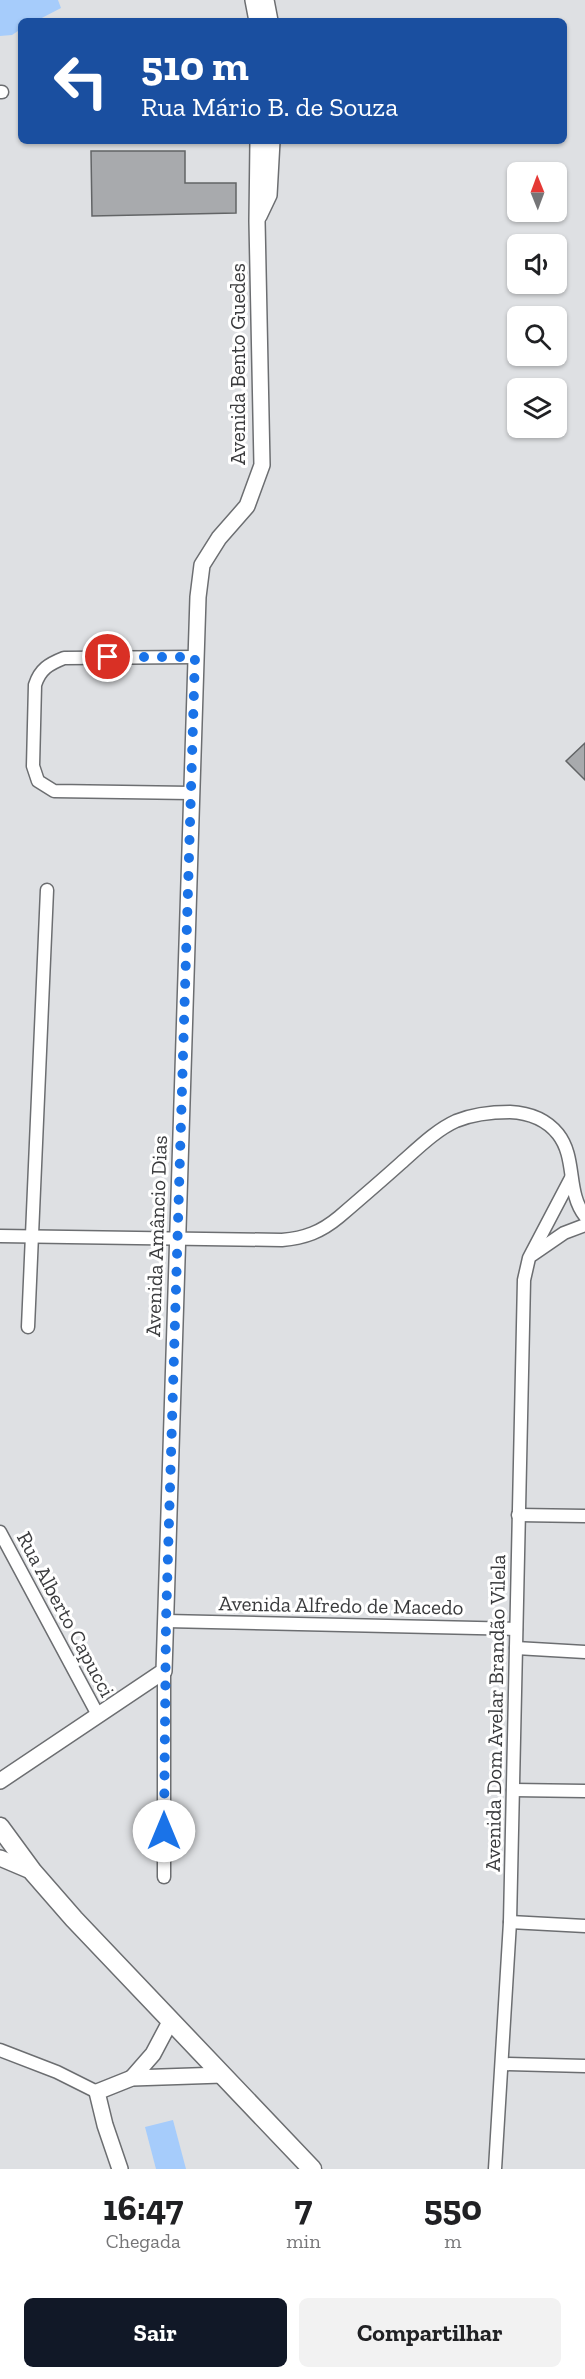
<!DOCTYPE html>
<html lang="pt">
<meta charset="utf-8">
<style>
:root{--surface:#fff;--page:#f2f2f2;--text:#202124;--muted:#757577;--accent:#111827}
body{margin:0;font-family:"Zilla Slab",serif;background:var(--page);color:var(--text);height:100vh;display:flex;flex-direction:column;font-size:22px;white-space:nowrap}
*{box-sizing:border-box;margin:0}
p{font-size:20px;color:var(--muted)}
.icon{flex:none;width:33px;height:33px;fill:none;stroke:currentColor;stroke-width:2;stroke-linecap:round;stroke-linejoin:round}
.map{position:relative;height:2169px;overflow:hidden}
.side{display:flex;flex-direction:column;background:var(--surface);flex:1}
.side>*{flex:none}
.guide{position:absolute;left:18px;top:18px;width:549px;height:126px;border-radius:9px;box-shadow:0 2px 4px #0004;background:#1a4fa0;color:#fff;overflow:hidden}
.needle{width:39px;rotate:359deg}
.controls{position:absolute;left:507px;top:162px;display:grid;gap:12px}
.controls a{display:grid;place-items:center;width:60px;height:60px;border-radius:9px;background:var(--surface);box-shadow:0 2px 4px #0004;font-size:30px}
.pin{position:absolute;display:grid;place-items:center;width:51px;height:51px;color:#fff;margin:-26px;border:3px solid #fff;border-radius:50%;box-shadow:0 2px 6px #0007}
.me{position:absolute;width:66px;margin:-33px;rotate:0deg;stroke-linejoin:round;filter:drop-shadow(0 0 4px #0008)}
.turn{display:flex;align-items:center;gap:21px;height:126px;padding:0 24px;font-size:27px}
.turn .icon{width:78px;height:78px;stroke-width:2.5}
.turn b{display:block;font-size:42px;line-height:51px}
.eta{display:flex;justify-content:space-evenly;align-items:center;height:102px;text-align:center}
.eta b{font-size:36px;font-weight:800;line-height:42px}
.cta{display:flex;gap:12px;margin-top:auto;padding:12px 24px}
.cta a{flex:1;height:69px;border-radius:9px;background:var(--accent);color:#fff;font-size:24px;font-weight:800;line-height:69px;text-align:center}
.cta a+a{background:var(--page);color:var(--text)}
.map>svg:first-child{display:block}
.green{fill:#a6ccfb}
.building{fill:#a8aaad;stroke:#626466;stroke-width:1.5}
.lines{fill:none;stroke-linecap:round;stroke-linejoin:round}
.minor-casing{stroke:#6c6e71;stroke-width:15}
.tertiary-casing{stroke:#6c6e71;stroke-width:18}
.secondary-casing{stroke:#6c6e71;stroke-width:21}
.minor{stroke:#fff;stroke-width:12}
.tertiary{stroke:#fff;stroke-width:15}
.secondary{stroke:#fff;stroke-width:18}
.route{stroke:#1a73e8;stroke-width:10;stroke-dasharray:0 18}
.labels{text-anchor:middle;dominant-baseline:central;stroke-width:6;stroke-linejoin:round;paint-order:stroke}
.street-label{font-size:21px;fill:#3a3b3d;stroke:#fff}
</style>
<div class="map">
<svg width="585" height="2169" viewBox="0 0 585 2169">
<rect width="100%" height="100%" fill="#dee0e3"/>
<g class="green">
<path d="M0 0H58L61 8 36 21H21V29L12 35 0 36Z"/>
<path d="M173 2120 186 2169H156L145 2127Z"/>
</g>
<g class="building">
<path d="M91 151H185V183H236V213L92 216Z"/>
<path d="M585 743V780L566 761Z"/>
</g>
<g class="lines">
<g class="minor-casing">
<g id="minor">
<path d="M0 92H2"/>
<path d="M191 793 54 791 38 781 33 766 35 685C40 669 49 664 64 658L195 657"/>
<path d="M0 1236 282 1240C305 1238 321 1232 339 1217 360 1199 381 1181 401 1163 418 1148 436 1130 456 1121 473 1114 492 1112 510 1112 530 1113 546 1119 558 1134 577 1158 566 1192 585 1216"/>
<path d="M532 1255 564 1233 585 1225"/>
<path d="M28 1327 47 890"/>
<path d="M518 1515 585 1516"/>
<path d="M0 1532 98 1715"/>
<path d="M166 1621 516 1629"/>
<path d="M516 1648 585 1652"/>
<path d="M513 1790 585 1791"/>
<path d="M164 1877V1671"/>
<path d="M510 1922 585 1926"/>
<path d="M0 2050 57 2072 97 2092"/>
<path d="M503 2064 585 2066"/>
<path d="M495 2169 510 1922 524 1280 529 1258 571 1178"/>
</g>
</g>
<g class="tertiary-casing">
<g id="tertiary">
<path d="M253 0 257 21"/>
<path d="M266 0 270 21"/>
<path d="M259 216 269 195 272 141"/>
<path d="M0 1781 164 1671 198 597 202 565 219 538 247 506 262 465 257 221 258 141"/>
<path d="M0 1858 33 1872"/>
<path d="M132 2078 153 2054 171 2020"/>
<path d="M120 2169 105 2125 97 2092 132 2078 222 2075"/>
</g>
</g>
<g class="secondary-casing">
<path id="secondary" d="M0 1827 33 1872 74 1919 312 2169"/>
</g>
<use href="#minor" class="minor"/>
<use href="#tertiary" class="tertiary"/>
<use href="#secondary" class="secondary"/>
</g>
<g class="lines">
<path class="route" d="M108 657H195L166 1621 164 1831"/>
</g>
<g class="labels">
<g class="street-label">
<text transform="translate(237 364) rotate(-90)">Avenida Bento Guedes</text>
<text transform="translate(156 1236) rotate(-88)">Avenida Amâncio Dias</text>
<text transform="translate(341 1605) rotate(1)">Avenida Alfredo de Macedo</text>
<text transform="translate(66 1614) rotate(62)">Rua Alberto Capucci</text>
<text transform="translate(495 1713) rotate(-89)">Avenida Dom Avelar Brandão Vilela</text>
</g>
</g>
</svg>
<div class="controls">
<a><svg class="needle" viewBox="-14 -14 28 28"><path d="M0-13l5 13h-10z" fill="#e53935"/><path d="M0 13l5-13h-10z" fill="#757577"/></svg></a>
<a><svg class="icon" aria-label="sound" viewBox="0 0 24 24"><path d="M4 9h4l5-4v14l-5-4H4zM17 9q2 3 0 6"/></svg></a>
<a><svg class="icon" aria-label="search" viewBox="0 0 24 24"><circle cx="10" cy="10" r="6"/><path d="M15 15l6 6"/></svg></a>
<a><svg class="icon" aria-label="layers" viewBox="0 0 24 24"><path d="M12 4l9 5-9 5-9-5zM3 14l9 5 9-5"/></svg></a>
</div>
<div class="pin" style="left:108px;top:657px;background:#d93025"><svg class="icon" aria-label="arrive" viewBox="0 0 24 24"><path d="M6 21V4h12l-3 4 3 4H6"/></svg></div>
<svg class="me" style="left:164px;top:1831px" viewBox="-20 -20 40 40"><circle r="19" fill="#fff"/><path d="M0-13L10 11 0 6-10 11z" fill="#1a73e8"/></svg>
<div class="guide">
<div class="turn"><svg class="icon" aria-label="left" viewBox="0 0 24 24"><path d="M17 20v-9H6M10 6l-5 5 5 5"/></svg><div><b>510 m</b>Rua Mário B. de Souza</div></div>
</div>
</div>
<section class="side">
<div class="eta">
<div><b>16:47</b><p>Chegada</p></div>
<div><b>7</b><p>min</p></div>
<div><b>550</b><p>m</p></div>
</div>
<div class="cta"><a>Sair</a><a>Compartilhar</a></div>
</section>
